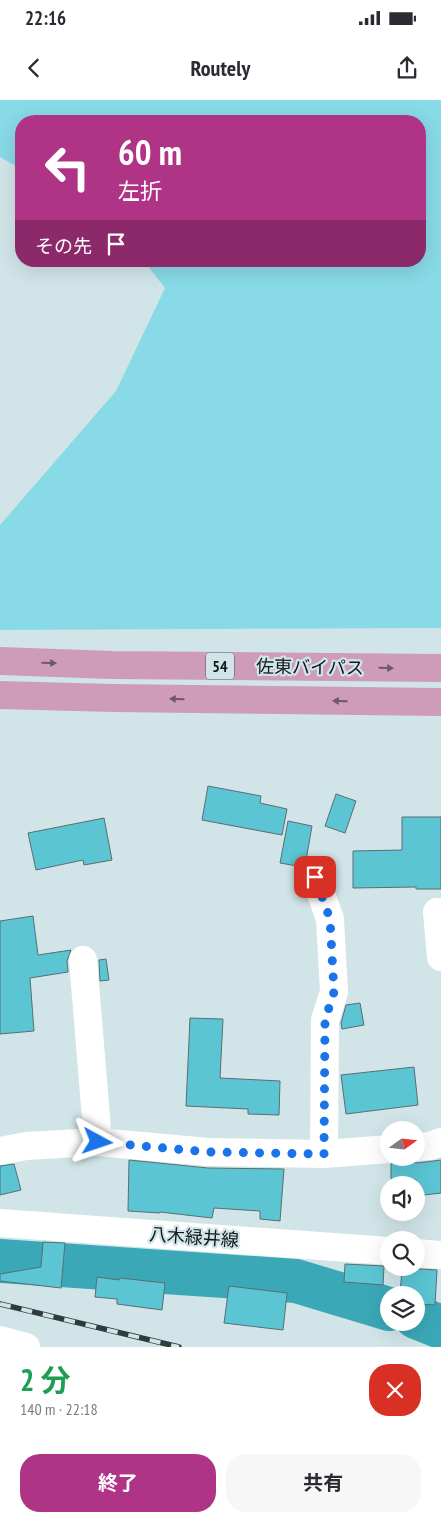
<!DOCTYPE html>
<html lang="ja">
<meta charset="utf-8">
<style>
:root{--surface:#fff;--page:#f7f7f7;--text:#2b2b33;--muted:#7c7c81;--accent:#b03486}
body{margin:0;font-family:"PT Sans Narrow","Noto Sans JP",sans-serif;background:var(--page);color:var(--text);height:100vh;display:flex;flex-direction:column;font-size:19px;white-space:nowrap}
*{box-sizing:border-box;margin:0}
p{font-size:16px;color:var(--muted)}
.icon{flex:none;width:28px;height:28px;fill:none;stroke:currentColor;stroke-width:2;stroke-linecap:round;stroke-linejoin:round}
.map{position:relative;height:1247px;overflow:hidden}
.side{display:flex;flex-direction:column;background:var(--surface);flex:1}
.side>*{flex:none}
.guide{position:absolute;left:15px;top:15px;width:411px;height:152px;border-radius:20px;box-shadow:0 5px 20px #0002;background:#b03486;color:#fff;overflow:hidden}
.needle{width:32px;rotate:75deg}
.fabs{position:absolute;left:380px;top:1021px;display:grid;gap:10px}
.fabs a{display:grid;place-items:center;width:45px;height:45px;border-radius:50%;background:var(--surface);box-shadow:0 5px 20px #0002;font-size:25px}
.pin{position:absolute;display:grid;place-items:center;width:42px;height:42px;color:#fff;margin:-21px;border-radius:10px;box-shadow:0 2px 8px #0006}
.me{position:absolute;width:55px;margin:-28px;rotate:95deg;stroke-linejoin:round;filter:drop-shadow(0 0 4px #0008)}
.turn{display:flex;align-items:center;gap:18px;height:105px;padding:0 20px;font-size:22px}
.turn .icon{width:65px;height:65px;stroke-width:2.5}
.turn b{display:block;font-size:35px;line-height:42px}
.then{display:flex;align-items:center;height:48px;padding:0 20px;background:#0003;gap:10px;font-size:19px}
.round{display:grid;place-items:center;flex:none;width:52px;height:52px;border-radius:20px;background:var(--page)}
.summary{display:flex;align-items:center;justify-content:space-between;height:85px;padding:0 20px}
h1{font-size:30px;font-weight:700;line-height:38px;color:#1e9e55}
.action{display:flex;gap:10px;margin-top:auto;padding:10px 20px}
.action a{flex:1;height:58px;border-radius:20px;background:var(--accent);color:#fff;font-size:20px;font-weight:700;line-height:58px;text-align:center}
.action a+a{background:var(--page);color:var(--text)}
.status{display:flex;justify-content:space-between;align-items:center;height:35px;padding:0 25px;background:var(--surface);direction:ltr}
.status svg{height:14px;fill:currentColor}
header{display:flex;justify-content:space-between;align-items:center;height:65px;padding:0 20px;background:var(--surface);font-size:22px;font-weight:700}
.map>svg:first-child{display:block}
.green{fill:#88dae7}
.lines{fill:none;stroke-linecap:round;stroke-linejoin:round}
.river{stroke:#3ba8b7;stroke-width:44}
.building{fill:#5bc5d4;stroke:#5b6d70}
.minor{stroke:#fff;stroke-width:28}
.secondary{stroke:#fff;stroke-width:28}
.trunk{stroke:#ce9bb8;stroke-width:28}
.rail-casing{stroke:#313a3c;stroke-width:5.5}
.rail{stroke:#d1e5e8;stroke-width:4;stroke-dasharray:11;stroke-linecap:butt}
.oneway{fill:#6f5968}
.route{stroke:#1a73e8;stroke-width:9;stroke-dasharray:0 16.2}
.labels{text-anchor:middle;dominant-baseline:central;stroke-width:4.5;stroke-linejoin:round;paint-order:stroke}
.shield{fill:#d1e5e8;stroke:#4a5556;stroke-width:1}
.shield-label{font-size:16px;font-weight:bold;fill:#101718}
.street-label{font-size:18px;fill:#101718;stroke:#d1e5e8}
</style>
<div class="status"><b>22:16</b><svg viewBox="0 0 49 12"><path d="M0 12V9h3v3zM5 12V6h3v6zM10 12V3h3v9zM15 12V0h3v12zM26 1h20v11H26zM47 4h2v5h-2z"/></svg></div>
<header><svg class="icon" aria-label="back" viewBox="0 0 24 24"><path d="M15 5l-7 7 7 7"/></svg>Routely<svg class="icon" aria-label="share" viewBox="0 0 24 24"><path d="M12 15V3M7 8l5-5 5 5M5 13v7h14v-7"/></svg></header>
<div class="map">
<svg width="441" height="1247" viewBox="0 0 441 1247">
<rect width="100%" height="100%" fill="#d1e5e8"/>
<path class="green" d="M0 0H441V528L0 530V425L116 291 165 188 144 161H420V21H21V69L0 57Z"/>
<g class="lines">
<g class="river">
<path d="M0 1161 296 1181 389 1209"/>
<path d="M416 1217 441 1227"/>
</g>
</g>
<g class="building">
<path d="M208 686 261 696 260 703 287 709 282 735 202 720Z"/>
<path d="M336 694 356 701 345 733 325 726Z"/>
<path d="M402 717H441V789H416V787L353 788V751L402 750Z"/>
<path d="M104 718 112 760 84 765 83 760 36 770 28 733Z"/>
<path d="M288 721 312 726 305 766 303 767 280 763Z"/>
<path d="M33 816 38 855 71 850 67 861 68 872 30 878 34 931 0 934V821Z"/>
<path d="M106 859 109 880 100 881 99 860Z"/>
<path d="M360 903 364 925 342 929 341 923 346 905Z"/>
<path d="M190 918 223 919 220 978 280 981 279 1015 248 1014V1009L186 1006Z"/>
<path d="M414 967 418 1005 346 1014 341 975Z"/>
<path d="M129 1060 208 1068 284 1069 280 1121 260 1119V1111L214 1108 212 1118 160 1112V1113L128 1111Z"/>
<path d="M400 1060 417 1063 441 1060V1093L416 1096V1080L391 1079V1064Z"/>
<path d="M14 1064 21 1090 0 1095V1066Z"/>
<path d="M43 1142 65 1143 61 1188 0 1181V1174L41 1167Z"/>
<path d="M345 1164 384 1166 383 1185 344 1182Z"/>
<path d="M402 1168 437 1170 435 1205 416 1204V1195H400Z"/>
<path d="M97 1177 119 1180 120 1178 165 1183 162 1210 117 1204V1199L95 1197Z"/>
<path d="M229 1186 287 1193 283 1230 224 1223Z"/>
</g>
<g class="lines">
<g class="minor">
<path d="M315 777 330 819 334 892 325 920 324 1054"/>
<path d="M437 812 441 857"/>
<path d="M83 860 98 1042"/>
<path d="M416 1047 430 1046 441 1042"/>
<path d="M0 1051 26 1046 98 1042 208 1052 324 1054 389 1049"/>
<path d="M0 1240 26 1247"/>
</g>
<g class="secondary">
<path d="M0 1123 389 1151"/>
<path d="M416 1153 441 1155"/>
</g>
<g class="trunk">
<path d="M0 561 112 565 441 568"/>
<path d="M0 595 113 598 441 602"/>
</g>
<g class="rail-casing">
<path id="rail" d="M0 1204 179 1247"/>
</g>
<use href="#rail" class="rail"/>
</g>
<defs><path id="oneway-solid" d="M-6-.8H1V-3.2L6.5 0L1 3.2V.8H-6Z" transform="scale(1.25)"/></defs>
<g class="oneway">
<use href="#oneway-solid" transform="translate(49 563) rotate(2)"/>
<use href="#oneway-solid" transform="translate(386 568) rotate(1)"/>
<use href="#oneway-solid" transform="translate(177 599) rotate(-179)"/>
<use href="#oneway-solid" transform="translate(340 601) rotate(-179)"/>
</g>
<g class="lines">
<path class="route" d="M98 1042 208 1052 324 1054 325 920 334 892 330 819 315 777"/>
</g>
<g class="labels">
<rect class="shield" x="206" y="552.5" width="28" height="27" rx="4"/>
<g class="shield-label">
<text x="220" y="566">54</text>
</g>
<g class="street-label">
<text transform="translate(310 567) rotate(1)">佐東バイパス</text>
<text transform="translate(194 1137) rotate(4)">八木緑井線</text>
</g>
</g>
</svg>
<div class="fabs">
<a><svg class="needle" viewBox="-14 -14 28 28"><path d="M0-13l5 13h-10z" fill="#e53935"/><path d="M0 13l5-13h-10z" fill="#7c7c81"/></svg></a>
<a><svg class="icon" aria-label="sound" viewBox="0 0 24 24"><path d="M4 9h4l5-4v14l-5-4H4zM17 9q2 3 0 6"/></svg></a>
<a><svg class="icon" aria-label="search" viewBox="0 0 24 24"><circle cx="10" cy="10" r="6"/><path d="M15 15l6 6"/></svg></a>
<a><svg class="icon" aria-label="layers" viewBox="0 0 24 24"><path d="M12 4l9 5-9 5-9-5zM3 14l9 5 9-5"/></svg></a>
</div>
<div class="pin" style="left:315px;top:777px;background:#d93025"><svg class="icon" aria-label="arrive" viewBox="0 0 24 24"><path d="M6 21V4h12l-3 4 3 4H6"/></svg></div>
<svg class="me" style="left:98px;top:1042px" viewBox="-20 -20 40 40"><path d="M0-17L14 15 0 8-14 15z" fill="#1a73e8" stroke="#fff" stroke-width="4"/></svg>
<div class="guide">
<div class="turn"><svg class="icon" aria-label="left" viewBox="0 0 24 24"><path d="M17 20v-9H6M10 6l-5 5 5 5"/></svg><div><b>60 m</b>左折</div></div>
<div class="then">その先<svg class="icon" aria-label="arrive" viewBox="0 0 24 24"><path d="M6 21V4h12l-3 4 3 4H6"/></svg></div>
</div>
</div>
<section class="side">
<div class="summary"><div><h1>2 分</h1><p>140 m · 22:18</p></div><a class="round" style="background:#d93025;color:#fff"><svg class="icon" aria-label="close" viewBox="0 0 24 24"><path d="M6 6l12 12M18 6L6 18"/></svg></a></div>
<div class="action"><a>終了</a><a>共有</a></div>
</section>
